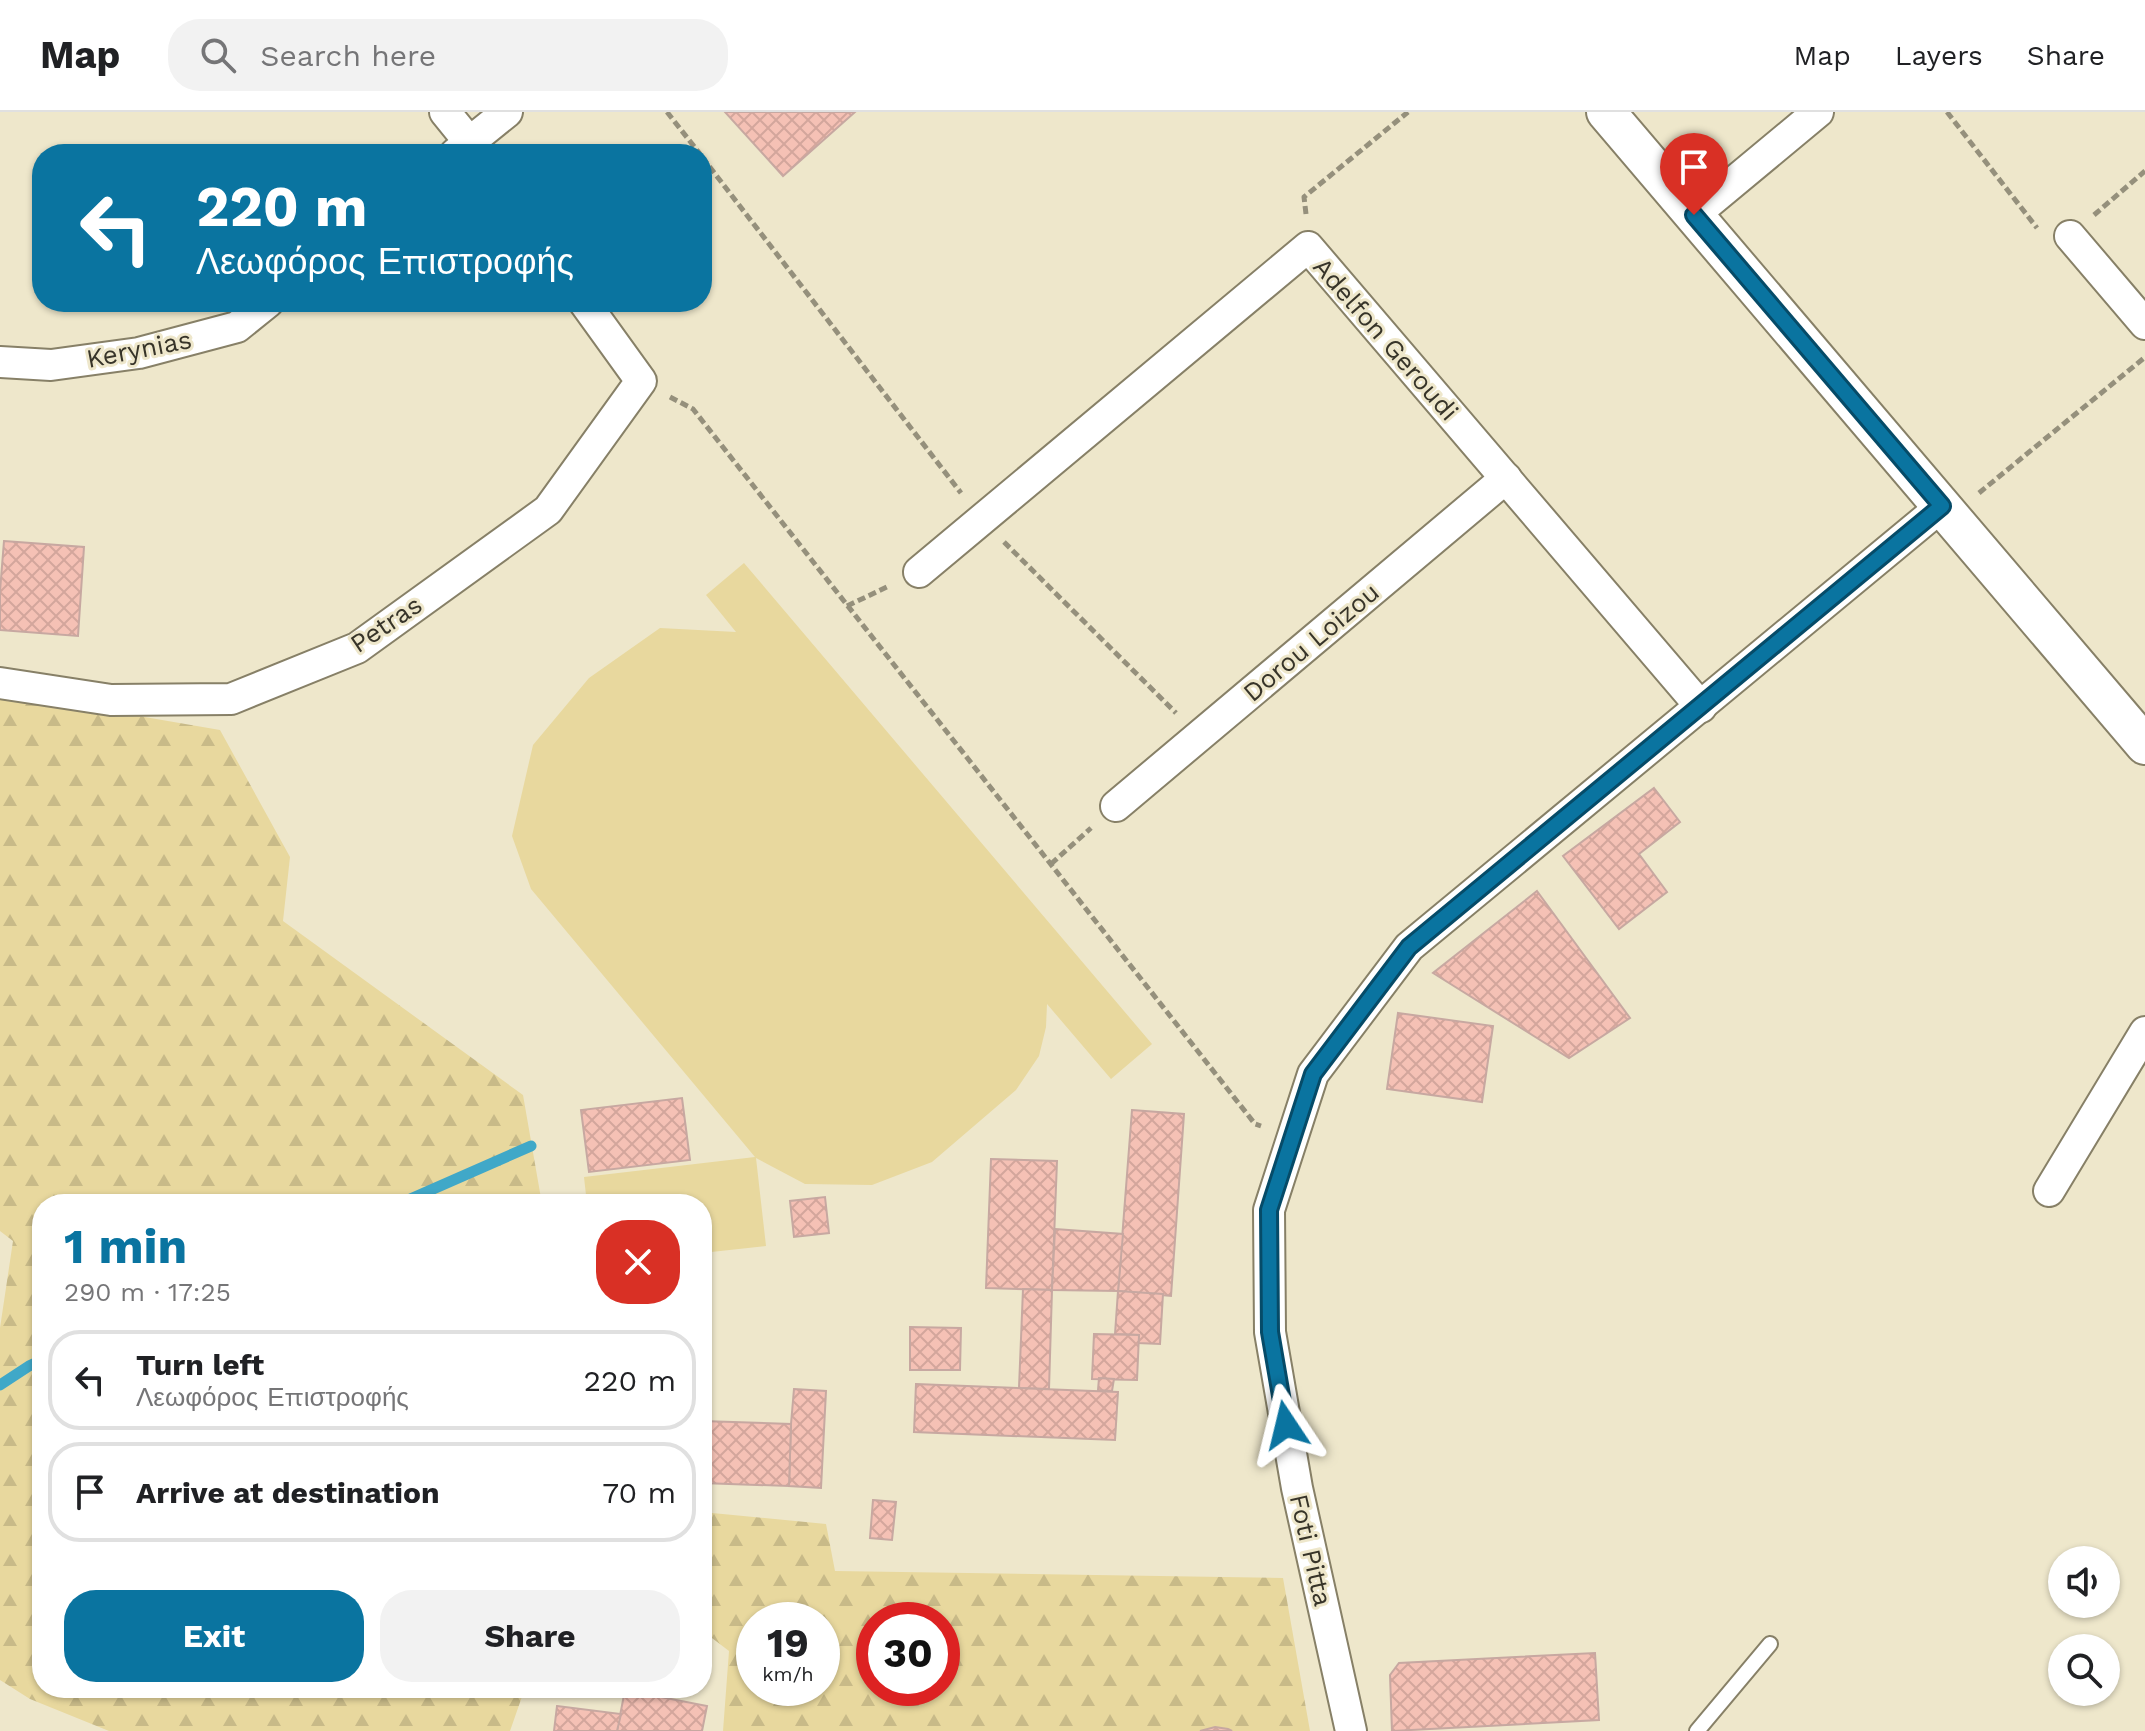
<!DOCTYPE html>
<meta charset="utf-8">
<style>
:root{--surface:#fff;--page:#f2f2f2;--text:#202124;--muted:#757577;--line:#e0e0e0;--accent:#0a74a0}
body{margin:0;font-family:"Work Sans",sans-serif;background:var(--page);color:var(--text);height:100vh;display:flex;flex-direction:column;font-size:30px;white-space:nowrap}
*{box-sizing:border-box;margin:0}
p{font-size:26px;color:var(--muted)}
.icon{flex:none;width:44px;height:44px;fill:none;stroke:currentColor;stroke-width:2;stroke-linecap:round;stroke-linejoin:round}
.map{position:relative;flex:1;overflow:hidden}
.side{position:absolute;left:32px;top:1082px;width:680px;height:504px;display:flex;flex-direction:column;background:var(--surface);border-radius:32px;box-shadow:0 2px 6px #0004}
.side>*{flex:none}
.hud{position:absolute;left:32px;top:32px;width:680px;height:168px;border-radius:32px;box-shadow:0 2px 6px #0004;background:#0a74a0;color:#fff;overflow:hidden}
.tools{position:absolute;left:2048px;top:1434px;display:grid;gap:16px}
.tools a{display:grid;place-items:center;width:72px;height:72px;border-radius:50%;background:var(--surface);box-shadow:0 2px 6px #0004;font-size:40px}
.speed{position:absolute;left:736px;top:1490px;display:flex;gap:16px;font-size:40px;font-weight:700;text-align:center}
.speed>*{display:grid;place-content:center;width:104px;height:104px;border-radius:50%;background:var(--surface);box-shadow:0 2px 6px #0004;line-height:1}
.speed small{font-size:20px;font-weight:400}
.speed .limit{border:12px solid #d22;background:#fff;color:#111}
.pin{position:absolute;display:grid;place-items:center;width:68px;height:68px;color:#fff;margin:-82px -34px;border-radius:50% 50% 50% 0;rotate:-45deg;box-shadow:0 0 8px #0007}
.pin .icon{rotate:45deg}
.me{position:absolute;width:88px;margin:-44px;rotate:350deg;stroke-linejoin:round;filter:drop-shadow(0 0 6px #0008)}
.turn{display:flex;align-items:center;gap:28px;height:168px;padding:0 32px;font-size:36px}
.turn .icon{width:104px;height:104px;stroke-width:2.5}
.turn b{display:block;font-size:56px;line-height:68px}
.round{display:grid;place-items:center;flex:none;width:84px;height:84px;border-radius:32px;background:var(--page)}
.headline{display:flex;align-items:center;justify-content:space-between;height:136px;padding:0 32px}
h1{font-size:48px;font-weight:700;line-height:60px;color:var(--accent)}
.action{display:flex;gap:16px;margin-top:auto;padding:16px 32px}
.action a{flex:1;height:92px;border-radius:32px;background:var(--accent);color:#fff;font-size:32px;font-weight:700;line-height:92px;text-align:center}
.action a+a{background:var(--page);color:var(--text)}
ul{padding:0;list-style:none}
li{display:flex;align-items:center;gap:24px;height:100px;margin:0 16px 12px;padding:0 16px;border:4px solid var(--line);border-radius:32px}
li div{flex:1}
li b{display:block;font-size:30px}
li em{font-style:normal}
header{display:flex;align-items:center;gap:48px;box-sizing:border-box;height:112px;padding:0 40px;background:var(--surface);border-bottom:2px solid var(--line)}
header strong{font-size:38px}
nav{display:flex;gap:44px;margin-inline-start:auto;font-size:28px}
.search{width:560px;height:72px;background:var(--page);display:flex;align-items:center;gap:20px;box-sizing:border-box;padding:0 28px;border-radius:32px;color:var(--muted);font-size:30px}
.map>svg:first-child{display:block}
.forest{fill:url(#forest-firs);fill-rule:evenodd}
.pitch{fill:#e8d89e}
.lines{fill:none;stroke-linecap:round;stroke-linejoin:round}
.stream{stroke:#40a8c8;stroke-width:11}
.building{fill:url(#building-cross-hatch);stroke:#c7a8a1;stroke-width:2}
.service-casing{stroke:#878067;stroke-width:18}
.minor-casing{stroke:#878067;stroke-width:34}
.tertiary-casing{stroke:#878067;stroke-width:42}
.path{stroke:#95907c;stroke-width:5;stroke-dasharray:8 4;stroke-linecap:butt}
.service{stroke:#fff;stroke-width:14}
.minor{stroke:#fff;stroke-width:30}
.tertiary{stroke:#fff;stroke-width:38}
.route-casing{stroke:#064b68;stroke-width:20}
.route{stroke:#0a74a0;stroke-width:14}
.labels{text-anchor:middle;dominant-baseline:central;stroke-width:6;stroke-linejoin:round;paint-order:stroke}
.street-label{font-size:26px;fill:#373429;stroke:#eee7cb}
</style>
<header>
<strong>Map</strong>
<div class="search"><svg class="icon" aria-label="search" viewBox="0 0 24 24"><circle cx="10" cy="10" r="6"/><path d="M15 15l6 6"/></svg>Search here</div>
<nav><a>Map</a><a>Layers</a><a>Share</a></nav>
</header>
<div class="map">
<svg width="2145" height="1619" viewBox="0 0 2145 1619">
<defs>
<pattern id="forest-firs" width="22" height="20" patternUnits="userSpaceOnUse" patternTransform="scale(2)"><rect width="22" height="20" fill="#e8d89e"/><path d="M5 1l3.5 6h-7zM16 11l3.5 6h-7z" fill="#c8ba88"/></pattern>
<pattern id="building-cross-hatch" width="8" height="8" patternUnits="userSpaceOnUse" patternTransform="scale(2)"><rect width="8" height="8" fill="#f5c1b5"/><path d="M0 0l8 8M0 8l8-8" fill="none" stroke="#d3a69c"/></pattern>
</defs>
<rect width="100%" height="100%" fill="#eee7cb"/>
<g class="forest">
<path d="M0 580 220 618 290 745 283 809 523 983 542 1092H42V1576H525L510 1619H109L30 1587 0 1568V1216L13 1129 0 1119Z"/>
<path d="M702 1400 826 1412 835 1459 1283 1466 1310 1619H723L729 1539 708 1523 702 1524ZM754 1508H822V1576H754ZM874 1508H942V1576H874Z"/>
</g>
<path class="pitch" d="M744 451 1152 932 1111 967 1047 892 1046 915 1039 944 1016 978 932 1050 872 1073 805 1072 756 1046 766 1134 702 1141V1092H587L584 1065 755 1045 531 777 512 724 533 633 589 566 660 516 736 520 706 483Z"/>
<g class="lines">
<g class="stream">
<path d="M399 1092 531 1034"/>
<path d="M0 1273 29 1254 42 1248"/>
</g>
</g>
<g class="building">
<path d="M725 0H855L783 64Z"/>
<path d="M4 429 84 435 78 524 0 518V479Z"/>
<path d="M1654 676 1680 710 1639 742 1667 780 1619 817 1563 744Z"/>
<path d="M1537 779 1630 906 1569 946 1433 861Z"/>
<path d="M1398 901 1493 914 1482 990 1387 977Z"/>
<path d="M682 986 690 1048 589 1060 581 998Z"/>
<path d="M1132 998 1184 1002 1171 1184 1118 1179Z"/>
<path d="M991 1047 1057 1049 1052 1178 986 1176Z"/>
<path d="M825 1085 829 1121 794 1125 790 1089Z"/>
<path d="M1055 1117 1123 1122 1118 1179 1052 1178Z"/>
<path d="M1023 1177 1052 1178 1049 1277 1019 1276Z"/>
<path d="M1118 1179 1163 1182 1160 1232 1138 1231 1139 1223 1115 1222Z"/>
<path d="M910 1215 961 1216 960 1258H910Z"/>
<path d="M1094 1222 1139 1223 1137 1268 1092 1267Z"/>
<path d="M1099 1266 1114 1267 1112 1279 1098 1278Z"/>
<path d="M916 1272 1118 1280 1115 1328 914 1320Z"/>
<path d="M794 1277 826 1279 821 1376 789 1374 791 1312Z"/>
<path d="M702 1309 791 1312 789 1374 702 1371Z"/>
<path d="M873 1388 896 1390 892 1428 870 1426Z"/>
<path d="M1595 1541 1599 1608 1392 1619 1390 1563 1399 1551Z"/>
<path d="M625 1578 707 1594 702 1619H617Z"/>
<path d="M557 1594 621 1602 617 1619H554Z"/>
<path d="M1215 1615 1228 1617 1232 1619H1200Z"/>
</g>
<g class="lines">
<g class="service-casing">
<path id="service" d="M1697 1619 1770 1532"/>
</g>
<g class="minor-casing">
<g id="minor">
<path d="M445 0 479 42"/>
<path d="M455 42 507 0"/>
<path d="M1694 103 1818 0"/>
<path d="M2070 124 2145 212"/>
<path d="M0 250 51 253 139 241 237 215 268 190"/>
<path d="M919 460 1308 135 1701 595"/>
<path d="M0 571 111 588 231 587 357 536 548 398 641 269 584 190"/>
<path d="M1116 694 1506 366"/>
<path d="M2049 1079 2145 920"/>
<path d="M1351 1619 1297 1376 1270 1220 1269 1098 1313 962 1409 835 1942 394"/>
</g>
</g>
<g class="tertiary-casing">
<path id="tertiary" d="M1606 0 2145 633"/>
</g>
<g class="path">
<path d="M667 0 700 42"/>
<path d="M1947 0 2037 116"/>
<path d="M702 45 961 381"/>
<path d="M1306 102 1304 85 1408 0"/>
<path d="M2094 103 2145 59"/>
<path d="M670 285 693 297 1255 1012 1261 1014"/>
<path d="M1979 381 2144 246"/>
<path d="M1004 430 1176 601"/>
<path d="M847 494 889 474"/>
<path d="M1051 752 1091 716"/>
</g>
<use href="#service" class="service"/>
<use href="#minor" class="minor"/>
<use href="#tertiary" class="tertiary"/>
</g>
<g class="lines">
<g class="route-casing">
<path id="route" d="M1286 1313 1270 1220 1269 1098 1313 962 1409 835 1942 394 1694 103"/>
</g>
<use href="#route" class="route"/>
</g>
<g class="labels">
<g class="street-label">
<text transform="translate(1386 227) rotate(49)">Adelfon Geroudi</text>
<text transform="translate(139 237) rotate(-11)">Kerynias</text>
<text transform="translate(386 512) rotate(-34)">Petras</text>
<text transform="translate(1311 530) rotate(-40)">Dorou Loizou</text>
<text transform="translate(1311 1438) rotate(77)">Foti Pitta</text>
</g>
</g>
</svg>
<div class="tools">
<a><svg class="icon" aria-label="sound" viewBox="0 0 24 24"><path d="M4 9h4l5-4v14l-5-4H4zM17 9q2 3 0 6"/></svg></a>
<a><svg class="icon" aria-label="search" viewBox="0 0 24 24"><circle cx="10" cy="10" r="6"/><path d="M15 15l6 6"/></svg></a>
</div>
<div class="speed"><div>19<small>km/h</small></div><div class="limit">30</div></div>
<div class="pin" style="left:1694px;top:103px;background:#d93025"><svg class="icon" aria-label="arrive" viewBox="0 0 24 24"><path d="M6 21V4h12l-3 4 3 4H6"/></svg></div>
<svg class="me" style="left:1286px;top:1313px" viewBox="-20 -20 40 40"><path d="M0-17L14 15 0 8-14 15z" fill="#0a74a0" stroke="#fff" stroke-width="4"/></svg>
<div class="hud">
<div class="turn"><svg class="icon" aria-label="left" viewBox="0 0 24 24"><path d="M17 20v-9H6M10 6l-5 5 5 5"/></svg><div><b>220 m</b>Λεωφόρος Επιστροφής</div></div>
</div>
<section class="side">
<div class="headline"><div><h1>1 min</h1><p>290 m · 17:25</p></div><a class="round" style="background:#d93025;color:#fff"><svg class="icon" aria-label="close" viewBox="0 0 24 24"><path d="M6 6l12 12M18 6L6 18"/></svg></a></div>
<ul>
<li><svg class="icon" aria-label="left" viewBox="0 0 24 24"><path d="M17 20v-9H6M10 6l-5 5 5 5"/></svg><div><b>Turn left</b><p>Λεωφόρος Επιστροφής</p></div><em>220 m</em></li>
<li><svg class="icon" aria-label="arrive" viewBox="0 0 24 24"><path d="M6 21V4h12l-3 4 3 4H6"/></svg><div><b>Arrive at destination</b></div><em>70 m</em></li>
</ul>
<div class="action"><a>Exit</a><a>Share</a></div>
</section>
</div>
